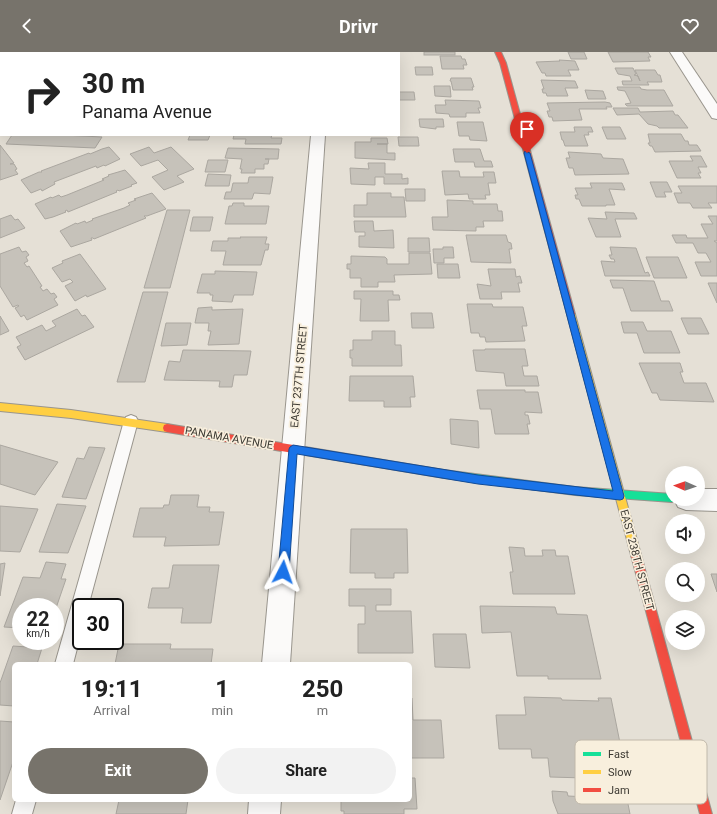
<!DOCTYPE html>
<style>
:root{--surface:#fff;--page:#f2f2f2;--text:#222;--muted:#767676;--accent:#77736b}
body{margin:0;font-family:Roboto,sans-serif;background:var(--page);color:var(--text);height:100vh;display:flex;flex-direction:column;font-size:15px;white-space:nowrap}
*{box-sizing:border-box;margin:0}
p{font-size:13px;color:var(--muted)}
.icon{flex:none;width:22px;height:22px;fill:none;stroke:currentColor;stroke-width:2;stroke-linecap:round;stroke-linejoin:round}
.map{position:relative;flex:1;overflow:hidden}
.details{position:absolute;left:12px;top:610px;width:400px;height:140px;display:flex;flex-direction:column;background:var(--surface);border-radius:6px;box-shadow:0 4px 16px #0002}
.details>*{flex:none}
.guide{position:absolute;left:0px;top:0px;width:400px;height:84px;box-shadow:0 4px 16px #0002;background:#fff;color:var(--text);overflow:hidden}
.needle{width:26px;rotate:272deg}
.tools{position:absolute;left:665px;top:414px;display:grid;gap:8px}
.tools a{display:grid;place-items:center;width:40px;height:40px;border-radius:50%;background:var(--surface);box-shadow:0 4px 16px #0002;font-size:20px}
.speed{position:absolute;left:12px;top:546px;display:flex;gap:8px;font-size:20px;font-weight:700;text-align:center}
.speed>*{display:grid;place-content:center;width:52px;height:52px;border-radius:50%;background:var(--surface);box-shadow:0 4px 16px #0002;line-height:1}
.speed small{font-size:10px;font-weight:400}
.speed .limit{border:2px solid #111;border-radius:6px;background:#fff;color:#111}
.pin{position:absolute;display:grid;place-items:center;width:34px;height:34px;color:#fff;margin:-41px -17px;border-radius:50% 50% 50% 0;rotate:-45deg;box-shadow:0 0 4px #0007}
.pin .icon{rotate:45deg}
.me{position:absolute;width:44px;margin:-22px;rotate:4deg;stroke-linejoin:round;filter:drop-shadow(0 0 3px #0008)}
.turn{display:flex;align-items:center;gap:14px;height:84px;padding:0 16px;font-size:18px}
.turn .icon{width:52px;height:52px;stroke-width:2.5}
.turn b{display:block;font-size:28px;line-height:34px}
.eta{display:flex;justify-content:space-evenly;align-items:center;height:68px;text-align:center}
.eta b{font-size:24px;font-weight:700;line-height:28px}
.action{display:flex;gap:8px;margin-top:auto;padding:8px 16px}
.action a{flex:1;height:46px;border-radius:24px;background:var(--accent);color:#fff;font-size:16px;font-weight:700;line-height:46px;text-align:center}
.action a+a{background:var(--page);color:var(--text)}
header{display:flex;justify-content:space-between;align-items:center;height:52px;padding:0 16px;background:var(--accent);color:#fff;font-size:18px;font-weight:700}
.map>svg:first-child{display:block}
.building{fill:#c6c2ba;stroke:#aba7a0}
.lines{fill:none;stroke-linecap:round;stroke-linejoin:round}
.lane-casing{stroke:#99958d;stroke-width:2}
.street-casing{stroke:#99958d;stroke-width:2}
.fast-casing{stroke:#99958d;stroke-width:2}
.slow-casing{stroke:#99958d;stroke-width:2}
.jam-casing{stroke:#99958d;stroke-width:2}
.lane{fill:#fbfaf9;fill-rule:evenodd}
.street{fill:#fbfaf9;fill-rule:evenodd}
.fast{fill:#16e098;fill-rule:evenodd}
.slow{fill:#ffcf43;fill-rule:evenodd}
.jam{fill:#f24e42;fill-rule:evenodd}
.route{fill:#1a73e8;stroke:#114b97}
.labels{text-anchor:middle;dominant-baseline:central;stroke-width:3.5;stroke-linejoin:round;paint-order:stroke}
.street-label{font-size:11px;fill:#3c3932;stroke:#f8efdd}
.key{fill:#f8efdd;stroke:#c0b8aa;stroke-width:1}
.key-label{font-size:11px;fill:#3c3932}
</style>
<header><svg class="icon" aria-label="back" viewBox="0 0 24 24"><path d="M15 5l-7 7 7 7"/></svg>Drivr<svg class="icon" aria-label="heart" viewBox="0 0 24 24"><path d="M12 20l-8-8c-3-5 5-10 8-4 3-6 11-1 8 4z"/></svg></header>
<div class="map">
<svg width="717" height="762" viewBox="0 0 717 762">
<rect width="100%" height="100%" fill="#e5e0d6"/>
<g class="building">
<rect x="424" y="0" width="31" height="3"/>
<path d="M568 0H584L587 7H571Z"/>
<path d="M608 0H648L651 5H648L650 9 613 10Z"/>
<path d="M440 4H461L462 7H465L467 13H463L464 17H442Z"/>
<path d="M559 8 575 9 579 18H568L571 24H546L545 21H542L536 10 560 9Z"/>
<path d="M415 15H432L433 23H416Z"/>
<path d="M615 16H633L636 22 634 23 638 24 640 29 635 18H655L658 23H660L662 30H647L649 33H623L622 29H632L630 24 618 22Z"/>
<path d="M451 26H471L474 35H472L473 38H453L451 29H450Z"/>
<path d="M541 28 575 29 578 36H565L568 44H547L546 41H543L542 37H544Z"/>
<path d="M434 34H450L451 45 435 44Z"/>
<path d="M617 35H640L641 37 647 38H664L673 54H627L625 52 631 51 625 39 618 38Z"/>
<path d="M585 38 603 39 606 47H588Z"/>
<path d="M399 40H414L415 48H399Z"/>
<path d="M445 48 479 49 481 56H478L480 61H466V65H450L449 62 436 61 435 53H446Z"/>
<path d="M605 50 610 51 612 55H606L607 57H579L582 68 553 69 552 65H549L547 59H550L547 51Z"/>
<path d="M613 56H638L640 60 673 59 675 63H678L688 76H659L657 74 648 72 639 62 617 63Z"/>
<path d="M419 67H443L444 75H436V77L420 75Z"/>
<path d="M457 70H483L487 89 470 88 469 84H459Z"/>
<path d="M574 75H591L593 80H588L589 83H584L588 94H565L563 88H562L560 80H575Z"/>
<path d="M602 75H620L626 87H607Z"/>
<path d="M648 82H681L685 89H688L689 93H697L701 99 655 100 652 94H650L648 91H650Z"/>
<path d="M12 83H63L102 85 95 96 6 92Z"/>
<path d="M190 83H210L208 88H188Z"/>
<path d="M234 83H272L271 86H282L281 92H245L246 87H233Z"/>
<path d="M398 85H418L419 94H399Z"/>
<path d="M371 86H387L388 92H377H387V101H395V108L355 106V90H371Z"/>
<path d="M0 93 14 111 10 112H14L17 117 15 118 18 122 0 128Z"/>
<path d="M109 95 120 107 105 114 104 113 97 116 96 114 54 130 55 132 42 139 41 137 31 141 21 128 39 120H42L41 119 89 101 90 102 102 97Z"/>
<path d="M149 95 154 101 171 95 194 117 177 124 184 130 164 138 152 125 168 118 158 108 141 114 130 102Z"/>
<path d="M228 96 279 97 278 107H265H269L268 112H264V117H255V121H241L242 117H240L242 107 225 106Z"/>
<path d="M453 97H480L484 109H491L493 115H475L474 110H455Z"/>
<path d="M568 100 601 102 603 106 623 107 629 122 575 123 573 116H569L566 106H570Z"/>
<path d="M690 104H701L707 115H698L701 121H698L701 126H677L669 109H693Z"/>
<path d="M208 108H228L225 120H205Z"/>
<path d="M368 111H385V122H402V127L408 126V132H384V125H375V133L351 132 350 116 369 117Z"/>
<path d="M125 118 137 131 131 133 132 134 119 139 118 138 116 139 117 140 68 160 67 158 65 159 66 160 53 165 45 167 35 152 51 145 52 146 59 143 61 145 67 143 104 128 102 127 109 124 108 123Z"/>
<path d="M442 119H459L460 125H484L483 120H494L496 131H488L490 143H485L486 147H469L468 142 445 143Z"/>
<path d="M208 122 231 123 229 134H205Z"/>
<path d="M249 125H273L270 142 254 141 252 147H224L226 140H231L233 131H248Z"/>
<path d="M650 130H667L672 140H664L666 145H656Z"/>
<path d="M590 131H622L625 138 609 137 615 153H606V154H582L579 147H576L575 143H578L575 136H592Z"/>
<path d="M678 134H717V151H708L712 156H693L690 151H678L674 141H682Z"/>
<path d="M405 137H425V149H406Z"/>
<path d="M152 141 166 157 147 164H144L146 166 94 187 93 186H91L92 188 71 195 60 179 76 171 77 172 85 169 86 171 93 168 92 167 124 156 130 153 128 151 136 148 134 147Z"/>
<path d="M367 141H391V145H404L406 165H354V153H367Z"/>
<path d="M447 148 473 149V152H497L498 159H502L503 169H483L484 175H476V179L433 178 432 165H448Z"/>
<path d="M233 151H244V154H269L266 172H225L229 154H232Z"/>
<path d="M167 158H190L170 236H144Z"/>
<path d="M605 160 634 161 637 167H615L621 185H596L588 166 607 167Z"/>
<path d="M11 163 15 168 18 167 25 176 0 186V167Z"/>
<path d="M708 164H717V189H714L717 191V224H701L695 210H711L706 201H698L693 191H676L672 183H686L687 186H708L701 172H713Z"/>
<path d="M193 165H213L210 179H190Z"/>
<path d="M354 169H373L374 179 393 178 394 196 359 195V184H365V180H355Z"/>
<path d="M466 183H506L508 190 511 191 512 197H509L511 211 471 210Z"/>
<path d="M240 185H267L265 192H269L268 198H265L261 213H223L226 199H211L213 189H228V186H241Z"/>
<path d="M408 186H429L430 200H408Z"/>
<path d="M19 195 22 200 26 199 29 203 26 205 28 209 24 211 27 215 29 214 42 234 40 235 43 239 47 237 51 242 54 241 57 245 54 247 58 253 27 268 24 263 21 265 15 256 19 254 18 253 13 255 0 234V202Z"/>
<path d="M443 195H453L454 206H444V211H434L433 197H443Z"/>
<path d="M610 195 636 196 645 221 648 220 650 224H605L601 209 615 210 614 207H611L609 203H612Z"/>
<path d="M409 201H430L432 222 394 223 395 230H378V235H361V226H350V217H347V212H351V204L385 205 387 207V212H409Z"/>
<path d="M80 202 106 237 87 245 86 243 75 249 65 234 73 230 70 227 62 230 52 216 63 211 62 209Z"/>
<path d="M646 205H678L687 226H654Z"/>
<path d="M437 212H458L460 226H438Z"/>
<path d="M488 217H515L516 225 520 224 522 231H518L520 240H501L502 247H480L477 232 491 234Z"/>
<path d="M215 219 257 220 253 243H234L232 250 212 249 213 243H210V241H197L202 222H215Z"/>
<path d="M610 228 654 229 661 249H669L673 259H631L623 236H613Z"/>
<path d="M708 231H717V251Z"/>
<path d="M354 239H393V243H399L400 248H388L389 269H360L361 247H354Z"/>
<path d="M143 240H168L145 330H117Z"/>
<path d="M467 252H492L493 255H523L527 274H522L525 289 486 290 485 285H480L479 281H471Z"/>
<path d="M212 255V258L243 257 239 292 208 293 211 279H208L209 271H195L198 256Z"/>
<path d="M77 257 82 264 85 263 94 275 25 308 17 295 21 293 16 285 42 273 46 279 56 274 52 269Z"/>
<path d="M411 261H432L434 276H412Z"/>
<path d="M0 264 9 279 0 283Z"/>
<path d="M681 266H701L709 282H688Z"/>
<path d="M621 270H643L647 279H671L680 301H644L637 281H624Z"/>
<path d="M166 271H191L187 293 161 294Z"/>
<path d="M372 279H395V293H401L402 314H352V306H350V298H353V288H372Z"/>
<path d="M485 297H525L528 314H522L524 324H537L539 334H506L504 321 476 319 473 298H485Z"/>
<path d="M183 298 251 299 247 323H234L232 335H219L220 329 164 328 169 309 180 310Z"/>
<path d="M639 311H680L683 320H680L684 331H706L714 350 660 348 657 341H652Z"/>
<path d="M350 324H413L415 345H410L411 355H384V349H349Z"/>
<path d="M477 338H525V340H538L542 361 525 360V363H528L530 372H527L529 382H495L491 357H480Z"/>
<path d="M450 367 478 369 479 396 451 392Z"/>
<path d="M0 393 58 410 35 443 0 432Z"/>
<path d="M89 395 105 396 86 447 62 445 77 406 84 407Z"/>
<path d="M171 443H199L197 455H210L209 460H224L219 493 164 494 166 485H133L140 456H163L164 453H169Z"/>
<path d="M57 452 86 454 68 501 39 500Z"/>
<path d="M0 454 38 457 20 500 0 499Z"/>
<path d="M351 477H407L408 521H394V526H375V521H350Z"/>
<path d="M509 495 524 496 525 504H543L542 498H555L556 504H568L575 542H513L510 520H513Z"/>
<path d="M46 510 66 512 61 527H66L55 559V555H21V576L4 575 23 525 40 526Z"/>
<path d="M5 511 0 544V512Z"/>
<path d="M173 513H219L211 571H181L183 556H148L152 536H169Z"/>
<path d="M711 522H717V540Z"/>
<path d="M349 537H391V553H376V559H411L413 601H358V572H365V554H349Z"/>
<path d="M480 554 555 555 557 562 587 563 601 627H548V624H517L511 580 482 581Z"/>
<path d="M433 582H466L470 616 435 615Z"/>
<path d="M119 592H171L170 597H213L211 612H115Z"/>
<path d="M13 594 42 596 37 612H14V654L0 653V631Z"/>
<path d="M524 645 561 646 562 648 599 649 598 646H611L620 691H612L615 704H581L585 726 550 725 548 706H532L531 697H499L496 663H526Z"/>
<path d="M410 646H412L413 668H441L444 706H411Z"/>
<path d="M0 669 14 670V707L0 748Z"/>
<path d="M410 726H415L417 757H404V762H344V759H341V748H410Z"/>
<path d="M552 739 567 740 568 744 627 747 630 762H558L553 749Z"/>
<path d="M119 748H188L186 762H116Z"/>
</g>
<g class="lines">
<g class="lane-casing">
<g id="lane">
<path d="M131 363 136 365 138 369 88 555H81V581L73 612H55L124 369 126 365Z"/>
<path d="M16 748H36L32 762H12Z"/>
</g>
</g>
<g class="street-casing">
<g id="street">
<rect x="14" y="0" width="12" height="1"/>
<rect x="319" y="0" width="12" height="1"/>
<path d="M670 0H682L717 52V67L712 66Z"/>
<path d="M0 34H1L0 44Z"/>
<path d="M311 83H325L290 612H262Z"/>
<path d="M698 437H717V459L686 458 678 455 674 447H698Z"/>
<path d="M249 748H281L280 762H248Z"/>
</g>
</g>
<g class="fast-casing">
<path id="fast" d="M444 418 575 435 672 442V447H676L672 450 575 443 444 426 441 425 439 422 441 419Z"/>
</g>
<g class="slow-casing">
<g id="slow">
<path d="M571 259 575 262 641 503 640 506 636 508 632 506 631 503 567 262Z"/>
<path d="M0 351 71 358 167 372 170 373 171 376 170 379 167 380 71 366 0 359Z"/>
</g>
</g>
<g class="jam-casing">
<g id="jam">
<path d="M495 0H501L506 11 575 262 571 265 567 262 500 11Z"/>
<path d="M167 372 444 418 447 419 449 422 447 425 444 426 167 380 164 379 163 376 164 373Z"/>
<path d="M636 498 640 500 641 503 712 762H700L631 503 632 500Z"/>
</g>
</g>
<use href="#lane" class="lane"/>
<use href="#street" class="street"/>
<use href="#fast" class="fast"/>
<use href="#slow" class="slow"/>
<use href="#jam" class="jam"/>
</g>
<path class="route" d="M525 99 530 101 624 444 623 447 620 448 478 432 297 402 289 520 287 524 283 525 280 524 278 520 289 397 290 395 293 393 478 423 613 439 524 101Z"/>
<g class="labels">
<g class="street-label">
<text transform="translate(299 324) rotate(-85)">EAST 237TH STREET</text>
<text transform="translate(229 386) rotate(10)">PANAMA AVENUE</text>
<text transform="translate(637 508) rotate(75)">EAST 238TH STREET</text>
</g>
</g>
<rect x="575" y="688" width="132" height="64" rx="6" class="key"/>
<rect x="583" y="700" width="18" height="4" fill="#16e098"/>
<rect x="583" y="718" width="18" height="4" fill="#ffcf43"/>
<rect x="583" y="736" width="18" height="4" fill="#f24e42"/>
<g class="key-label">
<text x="608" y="706">Fast</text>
<text x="608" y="724">Slow</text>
<text x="608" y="742">Jam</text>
</g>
</svg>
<div class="tools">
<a><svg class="needle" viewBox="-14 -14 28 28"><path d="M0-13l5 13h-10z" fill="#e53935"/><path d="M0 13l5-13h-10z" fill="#767676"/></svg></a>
<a><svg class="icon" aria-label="sound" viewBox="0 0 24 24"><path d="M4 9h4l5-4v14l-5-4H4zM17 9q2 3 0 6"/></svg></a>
<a><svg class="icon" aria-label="search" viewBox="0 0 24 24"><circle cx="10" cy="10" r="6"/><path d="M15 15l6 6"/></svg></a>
<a><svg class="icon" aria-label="layers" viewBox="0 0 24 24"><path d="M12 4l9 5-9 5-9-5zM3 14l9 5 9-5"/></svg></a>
</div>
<div class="speed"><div>22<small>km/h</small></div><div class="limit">30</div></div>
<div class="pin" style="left:527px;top:101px;background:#d93025"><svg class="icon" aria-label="arrive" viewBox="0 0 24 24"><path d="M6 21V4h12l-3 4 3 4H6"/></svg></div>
<svg class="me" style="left:283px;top:520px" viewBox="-20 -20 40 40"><path d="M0-17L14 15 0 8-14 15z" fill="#1a73e8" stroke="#fff" stroke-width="4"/></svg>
<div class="guide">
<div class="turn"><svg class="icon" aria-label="right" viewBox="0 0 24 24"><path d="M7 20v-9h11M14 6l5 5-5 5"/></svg><div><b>30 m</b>Panama Avenue</div></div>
</div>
<section class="details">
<div class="eta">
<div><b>19:11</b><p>Arrival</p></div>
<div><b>1</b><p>min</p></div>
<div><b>250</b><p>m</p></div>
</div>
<div class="action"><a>Exit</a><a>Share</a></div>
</section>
</div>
